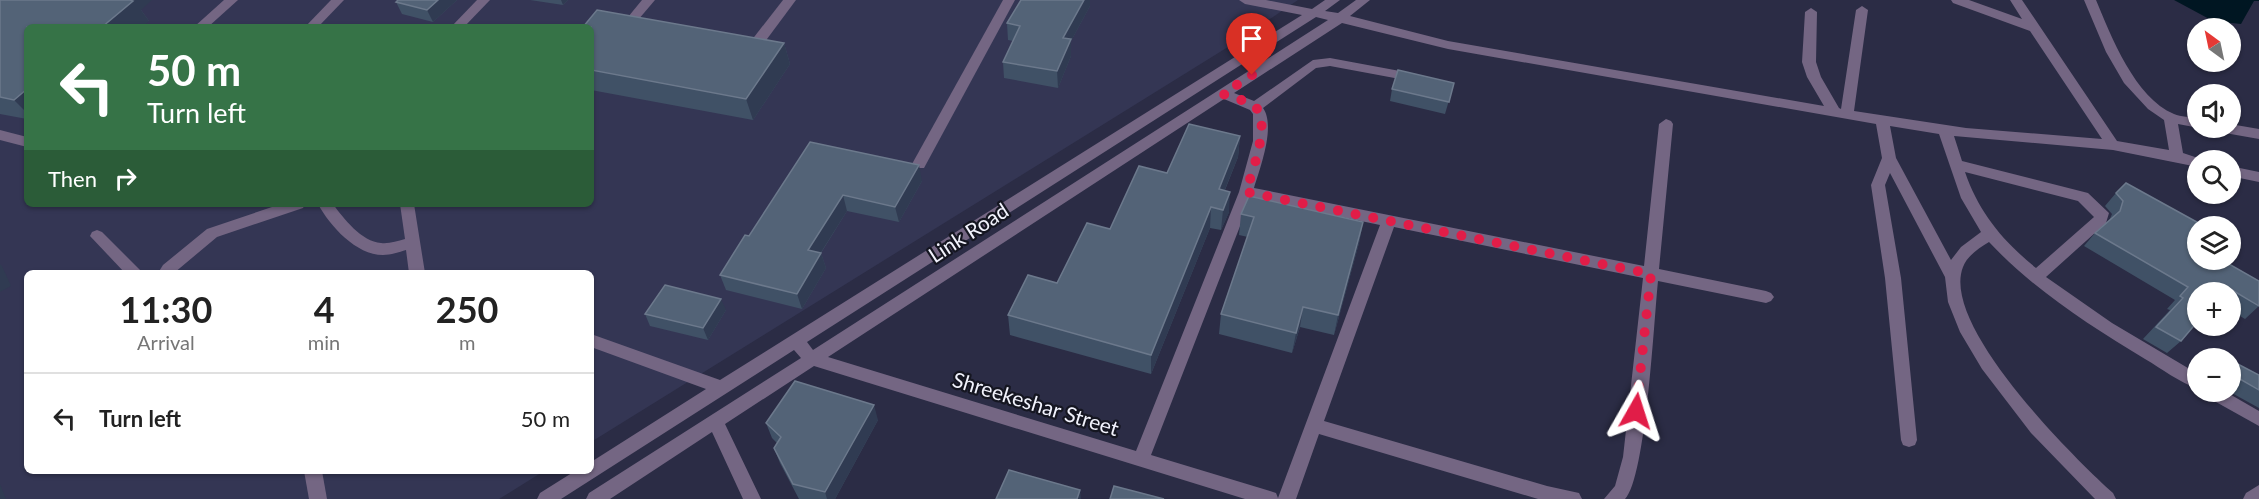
<!DOCTYPE html>
<meta charset="utf-8">
<style>
:root{--surface:#fff;--page:#f2f2f2;--text:#222;--muted:#767676;--line:#e0e0e0}
body{margin:0;font-family:Lato,sans-serif;background:var(--page);color:var(--text);height:100vh;display:flex;flex-direction:column;font-size:22px;white-space:nowrap}
*{box-sizing:border-box;margin:0}
p{font-size:20px;color:var(--muted)}
.icon{flex:none;width:33px;height:33px;fill:none;stroke:currentColor;stroke-width:2;stroke-linecap:round;stroke-linejoin:round}
.map{position:relative;flex:1;overflow:hidden}
.drawer{position:absolute;left:24px;top:270px;width:570px;height:204px;display:flex;flex-direction:column;background:var(--surface);border-radius:9px;box-shadow:0 2px 4px #0004}
.drawer>*{flex:none}
.banner{position:absolute;left:24px;top:24px;width:570px;height:183px;border-radius:9px;box-shadow:0 2px 4px #0004;background:#367347;color:#fff;overflow:hidden}
.needle{width:39px;rotate:327deg}
.controls{position:absolute;left:2187px;top:18px;display:grid;gap:12px}
.controls a{display:grid;place-items:center;width:54px;height:54px;border-radius:50%;background:var(--surface);box-shadow:0 2px 4px #0004;font-size:30px}
.pin{position:absolute;display:grid;place-items:center;width:51px;height:51px;color:#fff;margin:-62px -26px;border-radius:50% 50% 50% 0;rotate:-45deg;box-shadow:0 0 6px #0007}
.pin .icon{rotate:45deg}
.me{position:absolute;width:66px;margin:-33px;rotate:6deg;stroke-linejoin:round;filter:drop-shadow(0 0 4px #0008)}
.turn{display:flex;align-items:center;gap:21px;height:126px;padding:0 24px;font-size:27px}
.turn .icon{width:78px;height:78px;stroke-width:2.5}
.turn b{display:block;font-size:42px;line-height:51px}
.then{display:flex;align-items:center;height:57px;padding:0 24px;background:#0003;gap:12px;font-size:22px}
.eta{display:flex;justify-content:space-evenly;align-items:center;height:102px;text-align:center}
.eta b{font-size:36px;font-weight:700;line-height:42px}
ul{padding:0;list-style:none}
li{display:flex;align-items:center;gap:18px;height:90px;padding:0 24px;border-top:2px solid var(--line)}
li div{flex:1}
li b{display:block;font-size:22px}
li em{font-style:normal}
.map>svg:first-child{display:block}
.built{fill:#343654;fill-rule:evenodd}
.water{fill:#001622}
.lines{fill:none;stroke-linecap:round;stroke-linejoin:round}
.minor{fill:#746683;fill-rule:evenodd}
.wall{fill:#405166}
.shaded-wall{fill:#303b52}
.building{fill:#536377;stroke:#6c798c;stroke-width:1.5}
.route{stroke:#e11d48;stroke-width:10;stroke-dasharray:0 18}
.labels{text-anchor:middle;dominant-baseline:central;stroke-width:4.5;stroke-linejoin:round;paint-order:stroke}
.street-label{font-size:21px;fill:#f2f3fd;stroke:#151621}
</style>
<div class="map">
<svg width="2259" height="499" viewBox="0 0 2259 499">
<rect width="100%" height="100%" fill="#2b2c45"/>
<path class="built" d="M0 0H1298L1236 42 591 442V273H27V471H544L499 499H0ZM27 27H591V204H27Z"/>
<path class="water" d="M2174 0H2259V1H2254L2241 24 2213 21Z"/>
<g class="lines">
<g class="minor">
<path d="M224 0H238L208 27H194Z"/>
<path d="M331 0H344L318 27H305Z"/>
<path d="M477 0H490L464 27H451Z"/>
<path d="M642 0H655L638 20H630L628 17Z"/>
<path d="M783 0H796L761 47H751L750 44 751 41Z"/>
<path d="M1003 0H1015L924 168H914L912 164Z"/>
<path d="M1239 0H1266L1312 9 1325 0H1340L1325 11 1338 13 1356 0H1370L1350 16 1448 41 1824 106 1807 77 1802 62 1805 12 1811 8 1817 12 1816 62 1821 77 1839 108 1841 109 1856 10 1862 6 1868 10 1854 111 1966 128 2102 139 2030 31 1953 3 1951 0H1969L2022 19 2010 0H2022L2117 141 2169 150 2164 120 2148 109 2124 83 2106 52 2084 0H2096C2111 36 2135 98 2174 114 2181 117 2190 117 2198 118L2199 128 2178 124 2183 153 2204 160H2198V167L2113 150 1954 136 1962 161 2088 193 2109 213 2106 223 2046 277 2112 323 2198 374V389C2179 382 2162 369 2145 359 2089 325 2034 290 1989 242 1979 248 1967 256 1963 267 1940 325 2073 457 2113 493L2116 499H2095L2031 433 1982 369 1960 332 1948 302 1945 277 1890 173 1885 185 1901 278 1917 440 1915 445 1909 447 1903 445 1901 440 1885 278 1871 185 1882 158 1876 124 1448 49 1342 23 1234 93 1254 101 1313 60 1330 58 1416 74 1423 78 1416 82 1330 66 1316 68 1263 108C1276 126 1260 168 1254 188L1644 266 1659 124 1666 119 1671 121 1673 124 1659 269 1766 291 1771 293 1774 297 1771 301 1766 303 1658 281C1654 319 1646 478 1625 499H1604L1615 486 1623 457 1643 278 1394 227 1324 421 1547 486 1579 493 1582 499H1538L1319 434 1296 499H1245L814 366 725 424 761 499H743L712 432 610 499H586L589 493 801 358 794 350 561 499H537L540 493 575 471H591V462L706 389 591 347V334L720 380 1302 15 1245 4ZM1316 17 1328 20 813 350 807 342ZM1224 99 1250 110 1253 114V141L1239 192 1136 451 828 357ZM1890 126 1939 134 1961 198 1981 232 1961 247 1951 260 1896 158ZM1965 172 2078 201 2094 217 2036 268C2003 241 1979 213 1965 172ZM1251 198 1380 225 1278 498 1276 493 1270 491 1151 455Z"/>
<path d="M2230 124 2259 129V139L2225 133 2218 128H2230Z"/>
<path d="M0 130 27 137V147L0 140Z"/>
<path d="M2230 166 2259 172V182L2230 176Z"/>
<path d="M281 204H305L303 208 217 237 174 273H158L163 265 207 229Z"/>
<path d="M318 204H333C343 218 362 242 381 243 389 244 397 241 405 239L400 204H414L425 273H409L406 250C399 252 391 255 383 255 356 255 330 226 318 204Z"/>
<path d="M97 230 102 232 143 273H125L90 236 92 232Z"/>
<path d="M2205 392H2226L2259 411V426L2207 397Z"/>
<path d="M304 471H322L327 499H309Z"/>
<path d="M2259 485V499H2243L2246 493Z"/>
</g>
</g>
<g class="wall">
<path d="M0 0 141 10 149 21 27 27V119L0 114Z"/>
<path d="M398 0H457L433 22 402 14 396 2Z"/>
<path d="M530 0H568L563 5Z"/>
<path d="M1021 0H1090V6L1071 41V56L1058 88 1004 78 1003 62 1013 41 1008 40 1007 23Z"/>
<path d="M591 27 784 43 790 64 753 120 591 90Z"/>
<path d="M1454 83 1445 114 1390 101 1392 89Z"/>
<path d="M1240 136 1238 157 1225 190 1229 212 1221 230 1210 228 1151 374 1010 335 1008 315 1057 283 1110 229 1167 173Z"/>
<path d="M810 142 922 181 899 222 847 211 821 253 826 268 802 309 726 290 720 275 749 236Z"/>
<path d="M2116 193 2198 260 2259 306 2245 319 2230 310V292H2198L2181 341 2167 353 2143 339 2170 310 2167 309 2175 300 2084 246 2095 233 2109 221 2112 214 2105 206Z"/>
<path d="M1241 214 1363 222 1359 243 1334 335 1300 327 1292 353 1219 334 1221 314 1248 237 1239 235Z"/>
<path d="M726 310 708 340 650 326 645 314Z"/>
<path d="M2230 360 2259 375V408L2230 392Z"/>
<path d="M878 420 835 499H799L780 463 774 448 777 443 772 438 766 423Z"/>
</g>
<g class="shaded-wall">
<path d="M117 0H152L141 10 149 21 143 27H102Z"/>
<path d="M438 0H457L433 22 427 10Z"/>
<path d="M561 0H568L563 5Z"/>
<path d="M1084 0H1090V6L1071 41V56L1058 88 1057 71 1063 38Z"/>
<path d="M784 43 790 64 753 120 746 99Z"/>
<path d="M27 89V113L14 100Z"/>
<path d="M1240 136 1238 157 1217 209 1219 189Z"/>
<path d="M919 165 922 181 899 222 895 207Z"/>
<path d="M1230 192 1229 212 1221 230 1223 210Z"/>
<path d="M843 195 847 211 813 265 808 250Z"/>
<path d="M1211 207 1210 228 1151 374V355Z"/>
<path d="M1363 222 1359 243 1334 335 1338 315Z"/>
<path d="M821 253 826 268 802 309 797 294Z"/>
<path d="M0 264 2 266 11 286 0 292Z"/>
<path d="M721 299 726 310 708 340 703 328Z"/>
<path d="M1303 307 1300 327 1292 353 1296 333Z"/>
<path d="M874 405 878 420 835 499H827L825 492Z"/>
<path d="M0 484 6 499H0Z"/>
<path d="M1080 490 1081 499H1077Z"/>
</g>
<g class="building">
<path d="M0 0H130L133 1 102 27H27V89L14 100 0 97Z"/>
<path d="M398 0H438L427 10 396 2Z"/>
<path d="M1021 0H1084L1063 38 1071 39 1057 71 1003 62 1020 26 1007 23Z"/>
<path d="M597 10 784 43 746 99 591 70V27H583Z"/>
<path d="M1398 70 1454 83 1449 102 1392 89Z"/>
<path d="M1189 124 1240 136 1219 189 1230 192 1223 210 1211 207 1151 355 1008 315 1028 275 1057 283 1087 223 1110 229 1139 166 1167 173Z"/>
<path d="M810 142 919 165 895 207 843 195 808 250 821 253 797 294 720 275 745 235 749 236Z"/>
<path d="M2126 183 2204 226H2198V260H2222L2259 281V306L2227 287 2222 292H2198V321L2181 341 2156 327 2183 298 2180 296 2188 287 2095 233 2120 211 2123 201 2116 193Z"/>
<path d="M1249 196 1363 222 1338 315 1303 307 1296 333 1221 314 1254 217 1241 214Z"/>
<path d="M665 285 721 299 703 328 645 314Z"/>
<path d="M2219 353 2229 358H2215Z"/>
<path d="M2230 360 2259 375V390L2240 379H2230Z"/>
<path d="M795 381 874 405 825 492 793 484 774 448 781 437 766 423Z"/>
<path d="M1009 470 1080 490 1077 499H996Z"/>
<path d="M1114 486 1164 499H1110Z"/>
</g>
<g class="lines">
<path class="route" d="M1252 75 1223 94C1233 98 1245 100 1254 106 1273 119 1251 174 1246 192L1651 274 1636 411"/>
</g>
<g class="labels">
<g class="street-label">
<text transform="translate(968 232) rotate(-33)">Link Road</text>
<text transform="translate(1036 403) rotate(17)">Shreekeshar Street</text>
</g>
</g>
</svg>
<div class="controls">
<a><svg class="needle" viewBox="-14 -14 28 28"><path d="M0-13l5 13h-10z" fill="#e53935"/><path d="M0 13l5-13h-10z" fill="#767676"/></svg></a>
<a><svg class="icon" aria-label="sound" viewBox="0 0 24 24"><path d="M4 9h4l5-4v14l-5-4H4zM17 9q2 3 0 6"/></svg></a>
<a><svg class="icon" aria-label="search" viewBox="0 0 24 24"><circle cx="10" cy="10" r="6"/><path d="M15 15l6 6"/></svg></a>
<a><svg class="icon" aria-label="layers" viewBox="0 0 24 24"><path d="M12 4l9 5-9 5-9-5zM3 14l9 5 9-5"/></svg></a>
<a>+</a>
<a>−</a>
</div>
<div class="pin" style="left:1252px;top:75px;background:#d93025"><svg class="icon" aria-label="arrive" viewBox="0 0 24 24"><path d="M6 21V4h12l-3 4 3 4H6"/></svg></div>
<svg class="me" style="left:1636px;top:411px" viewBox="-20 -20 40 40"><path d="M0-17L14 15 0 8-14 15z" fill="#e11d48" stroke="#fff" stroke-width="4"/></svg>
<div class="banner">
<div class="turn"><svg class="icon" aria-label="left" viewBox="0 0 24 24"><path d="M17 20v-9H6M10 6l-5 5 5 5"/></svg><div><b>50 m</b>Turn left</div></div>
<div class="then">Then<svg class="icon" aria-label="right" viewBox="0 0 24 24"><path d="M7 20v-9h11M14 6l5 5-5 5"/></svg></div>
</div>
<section class="drawer">
<div class="eta">
<div><b>11:30</b><p>Arrival</p></div>
<div><b>4</b><p>min</p></div>
<div><b>250</b><p>m</p></div>
</div>
<ul>
<li><svg class="icon" aria-label="left" viewBox="0 0 24 24"><path d="M17 20v-9H6M10 6l-5 5 5 5"/></svg><div><b>Turn left</b></div><em>50 m</em></li>
</ul>
</section>
</div>
